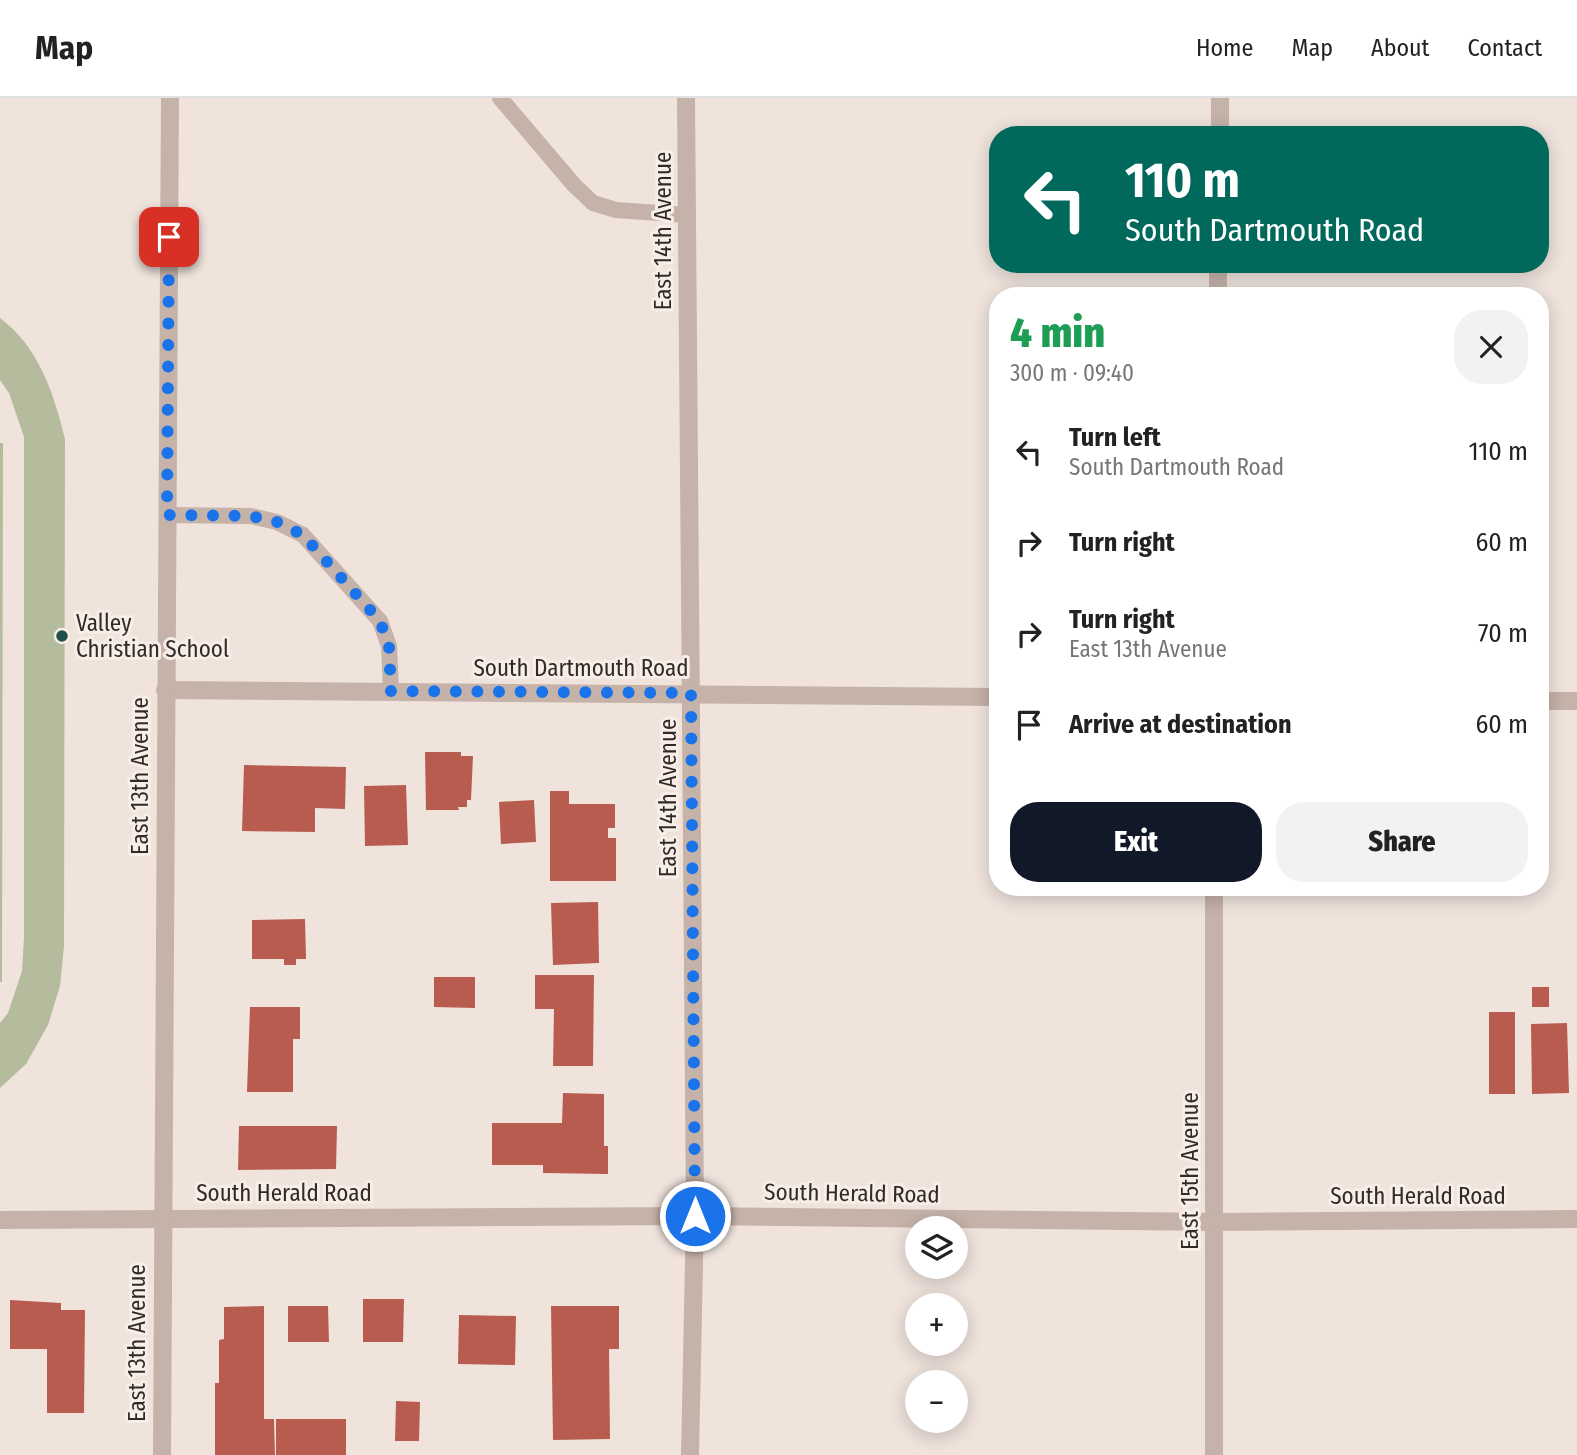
<!DOCTYPE html>
<meta charset="utf-8">
<style>
:root{--surface:#fff;--page:#f2f2f2;--text:#222;--muted:#767676;--line:#e0e0e0;--accent:#111827}
body{margin:0;font-family:"Fira Sans Condensed",sans-serif;background:var(--page);color:var(--text);height:100vh;display:flex;flex-direction:column;font-size:26px;white-space:nowrap}
*{box-sizing:border-box;margin:0}
p{font-size:23px;color:var(--muted)}
.icon{flex:none;width:38px;height:38px;fill:none;stroke:currentColor;stroke-width:2;stroke-linecap:round;stroke-linejoin:round}
.map{position:relative;flex:1;overflow:hidden}
.drawer{position:absolute;left:989px;top:189px;width:560px;height:609px;display:flex;flex-direction:column;background:var(--surface);border-radius:28px;box-shadow:0 4px 18px #0003}
.drawer>*{flex:none}
.top-card{position:absolute;left:989px;top:28px;width:560px;height:147px;border-radius:28px;box-shadow:0 4px 18px #0003;background:#00695c;color:#fff;overflow:hidden}
.tools{position:absolute;left:905px;top:1118px;display:grid;gap:14px}
.tools a{display:grid;place-items:center;width:63px;height:63px;border-radius:50%;background:var(--surface);box-shadow:0 4px 18px #0003;font-size:35px}
.pin{position:absolute;display:grid;place-items:center;width:60px;height:60px;color:#fff;margin:-30px;border-radius:14px;box-shadow:0 4px 10px #0006}
.me{position:absolute;width:77px;margin:-38px;rotate:0deg;stroke-linejoin:round;filter:drop-shadow(0 0 5px #0008)}
.turn{display:flex;align-items:center;gap:24px;height:147px;padding:0 21px;font-size:32px}
.turn .icon{width:91px;height:91px;stroke-width:2.5}
.turn b{display:block;font-size:49px;line-height:60px}
.round{display:grid;place-items:center;flex:none;width:74px;height:74px;border-radius:28px;background:var(--page)}
.head{display:flex;align-items:center;justify-content:space-between;height:119px;padding:0 21px}
h1{font-size:42px;font-weight:800;line-height:52px;color:#1e9e55}
.action{display:flex;gap:14px;margin-top:auto;padding:14px 21px}
.action a{flex:1;height:80px;border-radius:28px;background:var(--accent);color:#fff;font-size:28px;font-weight:800;line-height:80px;text-align:center}
.action a+a{background:var(--page);color:var(--text)}
ul{padding:0;list-style:none}
li{display:flex;align-items:center;gap:21px;height:91px;padding:0 21px}
li div{flex:1}
li b{display:block;font-size:26px}
li em{font-style:normal}
header{display:flex;align-items:center;gap:42px;box-sizing:border-box;height:98px;padding:0 35px;background:var(--surface);border-bottom:2px solid var(--line)}
header strong{font-size:33px}
nav{display:flex;gap:38px;margin-inline-start:auto;font-size:24px}
.map>svg:first-child{display:block}
.green{fill:#b5bc9d}
.building{fill:#b85c50}
.lines{fill:none;stroke-linecap:round;stroke-linejoin:round}
.service{stroke:#c5b2a9;stroke-width:16}
.minor{stroke:#c5b2a9;stroke-width:18}
.route{stroke:#1a73e8;stroke-width:12;stroke-dasharray:0 21.6}
.poi-dot{fill:#22504d;stroke:#f7eee7;stroke-width:2.5}
.labels{text-anchor:middle;dominant-baseline:central;stroke-width:6;stroke-linejoin:round;paint-order:stroke}
.street-label{font-size:23px;fill:#332a28;stroke:#f7eee7}
.poi-label{font-size:23px;fill:#332a28;stroke:#f7eee7;text-anchor:start}
</style>
<header>
<strong>Map</strong>
<nav><a>Home</a><a>Map</a><a>About</a><a>Contact</a></nav>
</header>
<div class="map">
<svg width="1577" height="1357" viewBox="0 0 1577 1357">
<rect width="100%" height="100%" fill="#efe3dc"/>
<g class="green">
<path d="M0 220C39 249 54 296 65 341L64 848 60 888 48 927 26 966 0 990V925L8 915 22 873 24 840V339L9 295 0 282Z"/>
<path d="M0 345H3L2 884H0Z"/>
</g>
<g class="building">
<path d="M425 654H461V658H473L471 702H467V709H458L459 712H426Z"/>
<path d="M244 667 346 669 345 711 315 710V734L242 733Z"/>
<path d="M406 687 408 747 365 748 364 688Z"/>
<path d="M550 693H569V706H615V730H608V740H616V783H550Z"/>
<path d="M534 702 536 744 501 746 499 704Z"/>
<path d="M598 804 599 865 553 867 551 805Z"/>
<path d="M305 821 306 861H296V867H284V861H252V822Z"/>
<path d="M535 877H594L593 968H553L554 911H535Z"/>
<path d="M434 879H475V910L434 909Z"/>
<rect x="1532" y="889" width="17" height="20"/>
<path d="M250 909H300V941H293V994H247Z"/>
<rect x="1489" y="914" width="26" height="82"/>
<path d="M1567 925 1569 995 1532 996 1531 926Z"/>
<path d="M563 995 604 996V1048H608V1076L543 1075V1067H492V1025H562Z"/>
<path d="M239 1028H337L336 1071 238 1072Z"/>
<path d="M363 1201H404L403 1244H363Z"/>
<path d="M10 1202 61 1205V1212H85L84 1315H47V1251H10Z"/>
<path d="M264 1208V1321H274L275 1357H215V1285H219V1242L224 1241V1209Z"/>
<path d="M288 1208H328L329 1244H288Z"/>
<path d="M551 1208H619V1251H609L610 1341 553 1342Z"/>
<path d="M459 1217 516 1218 515 1267 458 1266Z"/>
<path d="M396 1303 420 1304 419 1343H395Z"/>
<rect x="276" y="1321" width="70" height="36"/>
</g>
<g class="lines">
<g class="service">
<path d="M500 0 574 87 593 105 616 112 687 117"/>
<path d="M167 417 251 418 277 424 303 437 380 523 389 548 391 593"/>
</g>
<g class="minor">
<path d="M686 0 695 1118 690 1357"/>
<path d="M1220 37V0"/>
<path d="M1218 198V166"/>
<path d="M165 592 998 599"/>
<path d="M1540 603H1577"/>
<path d="M1214 789V1357"/>
<path d="M0 1122 695 1118 1215 1124 1577 1121"/>
<path d="M162 1357 170 0"/>
</g>
</g>
<g class="lines">
<path class="route" d="M169 139 167 417 251 418 277 424 303 437 380 523 389 548 391 593 691 595 695 1118"/>
</g>
<circle class="poi-dot" cx="62" cy="538" r="7"/>
<g class="labels">
<g class="street-label">
<text transform="translate(663 133) rotate(-90)">East 14th Avenue</text>
<text x="581" y="570">South Dartmouth Road</text>
<text transform="translate(140 678) rotate(-90)">East 13th Avenue</text>
<text transform="translate(668 700) rotate(-90)">East 14th Avenue</text>
<text transform="translate(1190 1073) rotate(-90)">East 15th Avenue</text>
<text x="284" y="1095">South Herald Road</text>
<text transform="translate(852 1095) rotate(1)">South Herald Road</text>
<text x="1418" y="1098">South Herald Road</text>
<text transform="translate(137 1245) rotate(-90)">East 13th Avenue</text>
</g>
<g class="poi-label">
<text x="76" y="525">Valley<tspan x="76" dy="26">Christian School</tspan></text>
</g>
</g>
</svg>
<div class="tools">
<a><svg class="icon" aria-label="layers" viewBox="0 0 24 24"><path d="M12 4l9 5-9 5-9-5zM3 14l9 5 9-5"/></svg></a>
<a>+</a>
<a>−</a>
</div>
<div class="pin" style="left:169px;top:139px;background:#d93025"><svg class="icon" aria-label="arrive" viewBox="0 0 24 24"><path d="M6 21V4h12l-3 4 3 4H6"/></svg></div>
<svg class="me" style="left:695px;top:1118px" viewBox="-20 -20 40 40"><circle r="17" fill="#1a73e8" stroke="#fff" stroke-width="3"/><path d="M0-11L8 9 0 5-8 9z" fill="#fff"/></svg>
<div class="top-card">
<div class="turn"><svg class="icon" aria-label="left" viewBox="0 0 24 24"><path d="M17 20v-9H6M10 6l-5 5 5 5"/></svg><div><b>110 m</b>South Dartmouth Road</div></div>
</div>
<section class="drawer">
<div class="head"><div><h1>4 min</h1><p>300 m · 09:40</p></div><a class="round"><svg class="icon" aria-label="close" viewBox="0 0 24 24"><path d="M6 6l12 12M18 6L6 18"/></svg></a></div>
<ul>
<li><svg class="icon" aria-label="left" viewBox="0 0 24 24"><path d="M17 20v-9H6M10 6l-5 5 5 5"/></svg><div><b>Turn left</b><p>South Dartmouth Road</p></div><em>110 m</em></li>
<li><svg class="icon" aria-label="right" viewBox="0 0 24 24"><path d="M7 20v-9h11M14 6l5 5-5 5"/></svg><div><b>Turn right</b></div><em>60 m</em></li>
<li><svg class="icon" aria-label="right" viewBox="0 0 24 24"><path d="M7 20v-9h11M14 6l5 5-5 5"/></svg><div><b>Turn right</b><p>East 13th Avenue</p></div><em>70 m</em></li>
<li><svg class="icon" aria-label="arrive" viewBox="0 0 24 24"><path d="M6 21V4h12l-3 4 3 4H6"/></svg><div><b>Arrive at destination</b></div><em>60 m</em></li>
</ul>
<div class="action"><a>Exit</a><a>Share</a></div>
</section>
</div>
